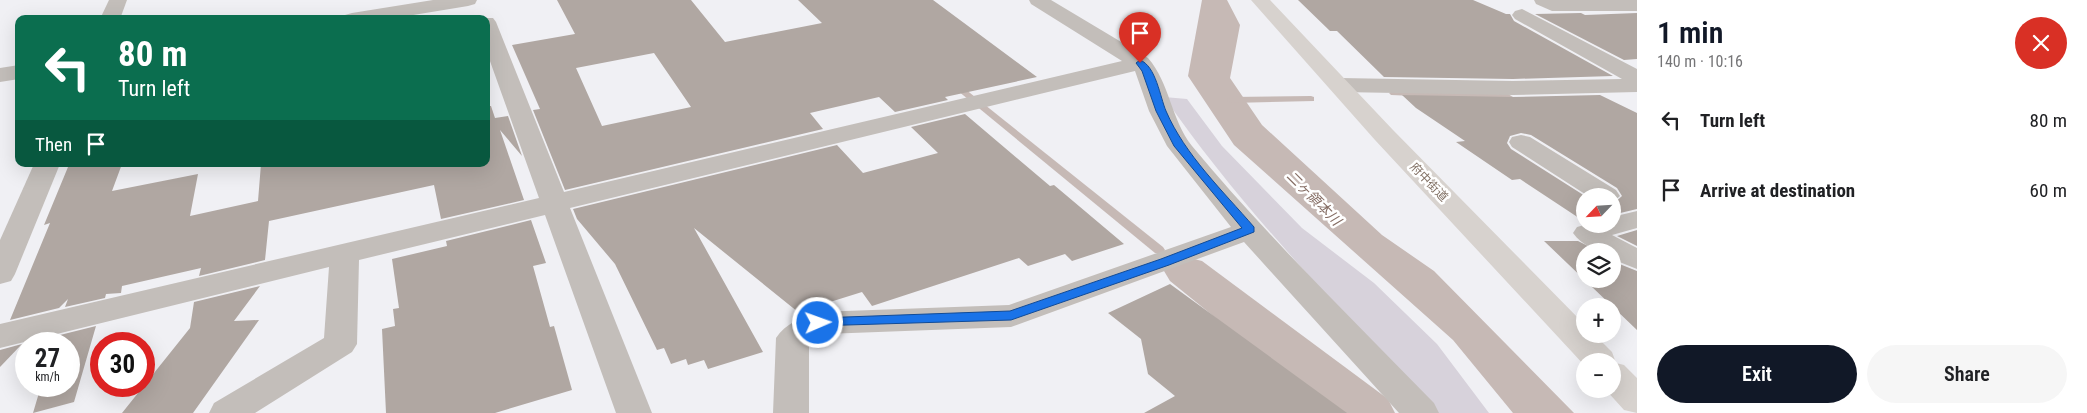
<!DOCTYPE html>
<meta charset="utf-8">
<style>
:root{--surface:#fff;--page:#f6f6f6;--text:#202124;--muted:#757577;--accent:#111827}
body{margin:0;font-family:"Roboto Condensed","Noto Sans JP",sans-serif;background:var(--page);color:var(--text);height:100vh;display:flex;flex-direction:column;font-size:19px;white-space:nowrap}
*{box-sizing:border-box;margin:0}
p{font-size:16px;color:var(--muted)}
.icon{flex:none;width:28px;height:28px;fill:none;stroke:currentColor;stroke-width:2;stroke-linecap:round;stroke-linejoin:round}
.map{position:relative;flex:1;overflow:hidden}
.drawer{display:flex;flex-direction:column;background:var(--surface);width:450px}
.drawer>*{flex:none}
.guide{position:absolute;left:15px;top:15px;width:475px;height:152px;border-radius:10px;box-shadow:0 5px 20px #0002;background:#0b6e4f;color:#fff;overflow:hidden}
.needle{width:32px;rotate:245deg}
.buttons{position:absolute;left:1576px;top:188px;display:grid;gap:10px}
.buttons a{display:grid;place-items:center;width:45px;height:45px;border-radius:50%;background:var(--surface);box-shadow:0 5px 20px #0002;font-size:25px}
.speed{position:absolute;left:15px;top:332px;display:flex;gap:10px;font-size:25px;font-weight:700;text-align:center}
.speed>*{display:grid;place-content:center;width:65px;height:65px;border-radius:50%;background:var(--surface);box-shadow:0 5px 20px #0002;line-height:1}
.speed small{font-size:12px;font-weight:400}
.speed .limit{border:8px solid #d22;background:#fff;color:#111}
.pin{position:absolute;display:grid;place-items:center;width:42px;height:42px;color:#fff;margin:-51px -21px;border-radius:50% 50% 50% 0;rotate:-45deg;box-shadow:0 0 5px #0007}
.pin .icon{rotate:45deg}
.me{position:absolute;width:55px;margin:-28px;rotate:88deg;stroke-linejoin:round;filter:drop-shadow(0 0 4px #0008)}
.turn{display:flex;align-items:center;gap:18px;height:105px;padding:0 20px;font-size:22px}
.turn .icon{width:65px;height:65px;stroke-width:2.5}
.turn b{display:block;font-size:35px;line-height:42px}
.then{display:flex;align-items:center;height:48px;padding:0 20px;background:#0003;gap:10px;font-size:19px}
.round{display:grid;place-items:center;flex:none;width:52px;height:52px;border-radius:26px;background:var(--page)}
.head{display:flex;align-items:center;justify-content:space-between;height:85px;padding:0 20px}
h1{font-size:30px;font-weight:600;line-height:38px;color:var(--accent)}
.cta{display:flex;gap:10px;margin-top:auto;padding:10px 20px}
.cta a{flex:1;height:58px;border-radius:30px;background:var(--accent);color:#fff;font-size:20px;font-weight:600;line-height:58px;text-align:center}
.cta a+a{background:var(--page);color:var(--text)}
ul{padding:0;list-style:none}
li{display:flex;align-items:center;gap:15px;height:70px;padding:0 20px}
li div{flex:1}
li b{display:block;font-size:19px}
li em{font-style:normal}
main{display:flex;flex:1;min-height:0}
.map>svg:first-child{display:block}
.green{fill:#d7d2db}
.water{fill:#c6b9b5}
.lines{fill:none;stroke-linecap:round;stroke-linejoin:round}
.stream{fill:#c6b9b5;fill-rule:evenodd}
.canal{fill:#c6b9b5;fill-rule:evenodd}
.building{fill:#b0a7a2;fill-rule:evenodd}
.minor{fill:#c3beba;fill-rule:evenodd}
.major{fill:#d7d2ce;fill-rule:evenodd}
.route{fill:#1a73e8;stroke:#114b97}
.labels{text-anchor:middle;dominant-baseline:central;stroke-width:5;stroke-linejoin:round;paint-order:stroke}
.street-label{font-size:12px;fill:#817064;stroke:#fff}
.water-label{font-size:14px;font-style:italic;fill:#856d64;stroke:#fff}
</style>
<main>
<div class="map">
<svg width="1637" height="413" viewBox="0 0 1637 413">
<rect width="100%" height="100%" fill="#f0f0f4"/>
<path class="green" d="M1164 97 1187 99 1222 146 1302 228 1374 283 1437 344 1489 413H1438C1342 312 1244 212 1164 97Z"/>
<path class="water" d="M1202 0H1227L1240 25 1230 78 1262 125 1382 235 1434 271 1574 413H1513L1453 340 1234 145 1188 76Z"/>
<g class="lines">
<g class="stream">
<path d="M955 81 1163 247 1165 250 1163 253H1155L952 86 950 84Z"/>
<path d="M1394 90 1508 94 1513 97 1508 100 1391 95 1389 93Z"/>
<path d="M1311 96 1314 97V101L1231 103 1226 100 1231 97Z"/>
</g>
<path class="canal" d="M1186 257 1202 261 1388 399 1395 413H1333L1170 281 1164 271 1170 261Z"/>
</g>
<g class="building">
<path d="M557 0H691L725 42 822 23 798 0H933L1037 77 945 97 948 100 895 112 879 97 810 113 823 129 565 190 533 110 540 109 512 45 575 34ZM654 53 691 107 602 126 576 68Z"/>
<path d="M1298 0H1473L1506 14H1510L1514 21 1613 76 1513 79 1384 77 1337 31H1330Z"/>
<path d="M1581 13 1585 15 1637 13V59L1624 60 1535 14Z"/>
<path d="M1402 95 1513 97 1600 95 1637 113V209L1612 215V205L1622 196 1617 188 1531 135 1521 133 1510 136 1507 143 1511 149 1585 196V222L1520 179 1512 180 1456 142 1465 141 1416 108Z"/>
<path d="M486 106H491L495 118 508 116 522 156 500 130 524 200 441 219 434 185 269 221 265 260 199 276 201 268 122 286 121 293 106 294 105 298 65 307 68 299 59 308 10 320 50 223 44 225 68 167 88 164H122L112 191 198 174 190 216 258 201 261 164H486Z"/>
<path d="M965 114 1050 186 1054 185 1124 244 1072 261 1065 254 1028 266 1019 258 872 306 862 292 798 312 694 228 763 352 708 369 704 360 688 365 686 359 671 364 664 348 657 350 615 264 577 219 573 209 837 145 863 173 938 153 911 127Z"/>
<path d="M531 220 546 263 533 266 550 327 554 326 572 390 495 413H386L382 329 395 326 393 309 399 308 392 259 447 246 446 241Z"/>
<path d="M1637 230V246L1617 236Z"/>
<path d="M1544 241H1578L1598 251H1585V279H1612V261L1637 271V330Z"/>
<path d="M1170 284 1347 413H1144L1175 396 1148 374 1141 339 1108 313Z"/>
<path d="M260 286 234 321 259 320 193 413H122L190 328 194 302Z"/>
<path d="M96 326 74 402 33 413 41 386H69V344H54L56 336Z"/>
<path d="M22 344 0 367V350Z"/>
</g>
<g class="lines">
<g class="minor">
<path d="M109 0H127L120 19H100Z"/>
<path d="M433 0H477L475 4 468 6 389 19H342L345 15 352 13Z"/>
<path d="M1029 0H1051L1148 58C1170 83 1171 120 1192 146 1267 236 1352 319 1434 403L1439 413H1399L1244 242 1011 327 825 334 809 343V413H773L776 338C785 324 803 316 818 312L1009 305 1231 227 1167 146 1149 111 1135 71 570 208 652 413H616L545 215 359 260 357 344 352 352 255 413H209L214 403 324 338 329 267 0 348V324L539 198 486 50V19L479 18H493L496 22 564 192 1122 61 1031 4Z"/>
<path d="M1534 0H1637V11H1552L1536 4Z"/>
<path d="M1522 9 1637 69V92L1513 95 1340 92 1332 90 1329 85 1332 80 1340 78 1513 81 1622 79 1515 19 1512 15 1515 11Z"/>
<path d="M19 65V79L0 82V68Z"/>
<path d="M1521 135 1530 137 1616 190 1620 196 1612 203V196H1588L1512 147 1509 142 1512 137Z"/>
<path d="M34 164H60L15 274 11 281 0 284V240Z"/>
<path d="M1637 211V228L1612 235 1637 248V269L1612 259V251C1597 251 1582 246 1573 233L1577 227 1588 224H1612V217Z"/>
</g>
<path class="major" d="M1251 0H1270L1393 130 1585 325V334H1594L1612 352 1616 363 1624 365 1637 378V413L1624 410 1605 389H1612V361H1585V366L1375 140Z"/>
</g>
<path class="route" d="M1140 60C1156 66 1160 97 1166 111 1185 155 1223 191 1254 227V232L1169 265 1011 320 814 326 812 323 818 318 1010 311 1161 259 1242 228 1174 146 1156 111 1142 71 1136 63Z"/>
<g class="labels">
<g class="street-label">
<text transform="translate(1429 182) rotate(46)">府中街道</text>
</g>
<g class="water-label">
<text transform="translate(1314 198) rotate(45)">二ヶ領本川</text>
</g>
</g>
</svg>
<div class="buttons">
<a><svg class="needle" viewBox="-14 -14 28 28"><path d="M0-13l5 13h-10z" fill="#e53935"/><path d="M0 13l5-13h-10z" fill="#757577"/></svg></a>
<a><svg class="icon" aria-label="layers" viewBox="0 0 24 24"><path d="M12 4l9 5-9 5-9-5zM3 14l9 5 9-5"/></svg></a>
<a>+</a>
<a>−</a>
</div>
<div class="speed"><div>27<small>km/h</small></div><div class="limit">30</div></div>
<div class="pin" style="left:1140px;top:63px;background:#d93025"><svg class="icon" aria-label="arrive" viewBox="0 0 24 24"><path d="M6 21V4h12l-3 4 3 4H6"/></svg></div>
<svg class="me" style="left:818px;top:323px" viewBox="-20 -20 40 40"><circle r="17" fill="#1a73e8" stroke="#fff" stroke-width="3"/><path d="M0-11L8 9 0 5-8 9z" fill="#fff"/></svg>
<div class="guide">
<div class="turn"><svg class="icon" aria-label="left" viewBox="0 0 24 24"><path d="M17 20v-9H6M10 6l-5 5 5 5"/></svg><div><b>80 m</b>Turn left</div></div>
<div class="then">Then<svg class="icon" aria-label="arrive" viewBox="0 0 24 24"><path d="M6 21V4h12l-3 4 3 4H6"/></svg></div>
</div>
</div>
<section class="drawer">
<div class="head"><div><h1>1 min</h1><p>140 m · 10:16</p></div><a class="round" style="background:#d93025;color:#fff"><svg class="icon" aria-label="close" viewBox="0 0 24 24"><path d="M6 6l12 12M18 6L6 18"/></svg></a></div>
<ul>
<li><svg class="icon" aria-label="left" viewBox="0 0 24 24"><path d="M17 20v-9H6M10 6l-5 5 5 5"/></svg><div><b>Turn left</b></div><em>80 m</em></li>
<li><svg class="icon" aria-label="arrive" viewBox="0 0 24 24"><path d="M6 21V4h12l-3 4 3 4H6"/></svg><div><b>Arrive at destination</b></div><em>60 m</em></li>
</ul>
<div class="cta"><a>Exit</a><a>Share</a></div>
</section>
</main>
